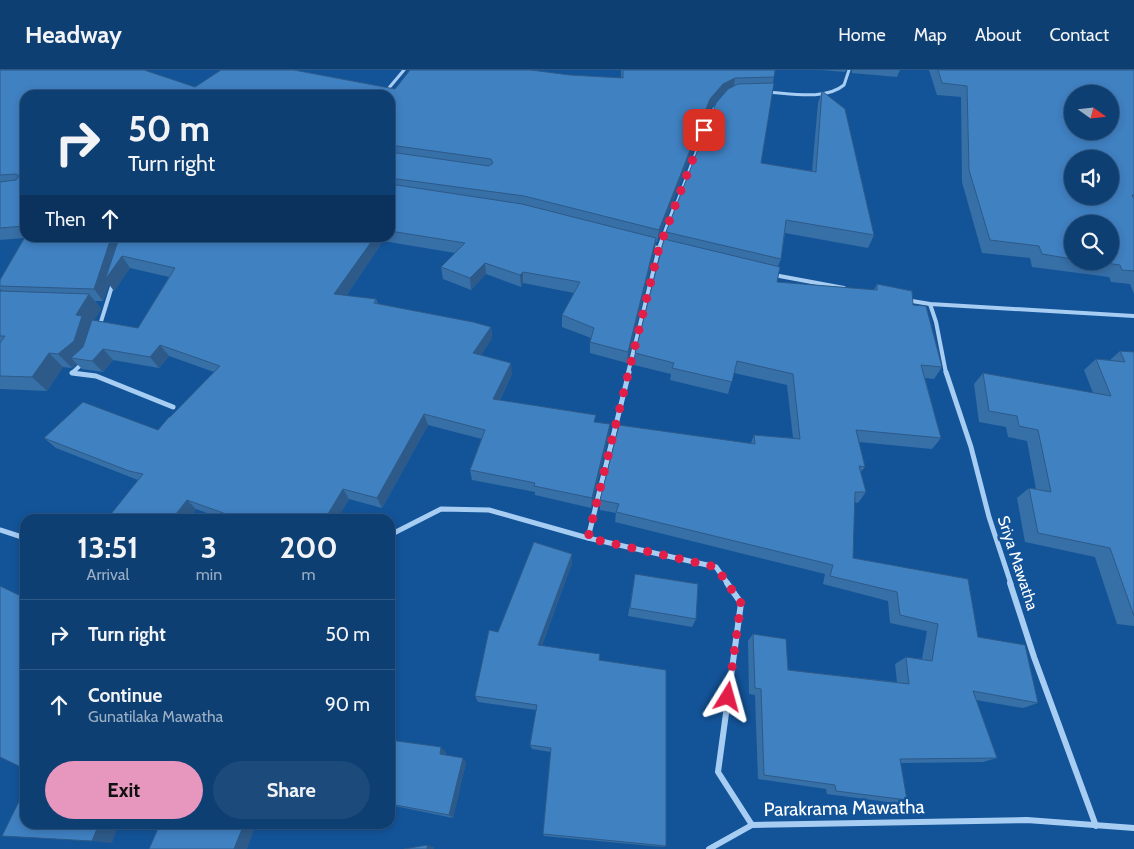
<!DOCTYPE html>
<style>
:root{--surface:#0e3f73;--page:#1c4a7b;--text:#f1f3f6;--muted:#9bafc4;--line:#2e5885;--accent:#e797bd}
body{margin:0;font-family:Cabin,sans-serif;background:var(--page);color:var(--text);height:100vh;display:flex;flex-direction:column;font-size:19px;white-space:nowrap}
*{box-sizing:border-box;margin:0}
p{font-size:16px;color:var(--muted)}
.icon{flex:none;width:28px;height:28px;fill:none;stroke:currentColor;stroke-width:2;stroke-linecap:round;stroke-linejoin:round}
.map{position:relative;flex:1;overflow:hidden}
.sheet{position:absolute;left:20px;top:444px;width:375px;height:315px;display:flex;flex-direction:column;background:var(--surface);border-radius:15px;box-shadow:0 2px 8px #0003,0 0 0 1px var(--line)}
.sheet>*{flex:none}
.guide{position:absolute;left:20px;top:20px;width:375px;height:152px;border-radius:15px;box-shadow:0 2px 8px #0003,0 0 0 1px var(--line);background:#0e3f73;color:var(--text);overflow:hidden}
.needle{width:32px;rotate:105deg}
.tools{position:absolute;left:1064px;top:15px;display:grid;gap:10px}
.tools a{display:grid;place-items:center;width:55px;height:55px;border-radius:50%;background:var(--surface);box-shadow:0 2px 8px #0003,0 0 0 1px var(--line);font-size:25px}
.pin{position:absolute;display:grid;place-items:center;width:42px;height:42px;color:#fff;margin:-21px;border-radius:10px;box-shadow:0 2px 8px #0006}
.me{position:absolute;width:55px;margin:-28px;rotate:8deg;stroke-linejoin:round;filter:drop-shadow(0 0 4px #0008)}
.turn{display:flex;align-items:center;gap:18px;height:105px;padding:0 25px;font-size:22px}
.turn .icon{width:65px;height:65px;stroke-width:2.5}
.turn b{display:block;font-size:35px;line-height:42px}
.then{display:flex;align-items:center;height:48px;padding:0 25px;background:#0003;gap:10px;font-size:19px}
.eta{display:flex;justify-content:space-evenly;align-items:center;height:85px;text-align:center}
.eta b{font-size:30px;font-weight:700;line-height:35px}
.primary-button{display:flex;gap:10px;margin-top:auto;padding:10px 25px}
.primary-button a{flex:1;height:58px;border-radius:30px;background:var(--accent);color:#111;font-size:20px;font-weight:700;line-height:58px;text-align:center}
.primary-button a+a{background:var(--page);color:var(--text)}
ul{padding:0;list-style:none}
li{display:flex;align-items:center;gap:15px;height:70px;padding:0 25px;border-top:1px solid var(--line)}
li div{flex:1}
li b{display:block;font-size:19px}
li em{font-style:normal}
header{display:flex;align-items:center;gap:30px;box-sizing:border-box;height:70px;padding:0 25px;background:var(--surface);border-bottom:1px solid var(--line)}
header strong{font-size:24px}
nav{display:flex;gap:28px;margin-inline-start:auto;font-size:18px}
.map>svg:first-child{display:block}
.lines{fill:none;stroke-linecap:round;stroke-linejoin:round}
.street-far3{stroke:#a7cdf3;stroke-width:3}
.street-far2{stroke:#a7cdf3;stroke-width:4}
.street-far1{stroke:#a7cdf3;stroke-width:5}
.street{stroke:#a7cdf3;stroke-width:6}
.wall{fill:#376fa7;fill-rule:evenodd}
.shaded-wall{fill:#2d5a88}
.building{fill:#4081c2;stroke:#2d5a88;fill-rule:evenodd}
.route{stroke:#e11d48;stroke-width:9;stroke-dasharray:0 16.2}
.labels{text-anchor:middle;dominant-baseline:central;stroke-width:5;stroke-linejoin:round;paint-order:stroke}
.street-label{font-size:16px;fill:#fff;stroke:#135499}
.near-street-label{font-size:19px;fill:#fff;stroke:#135499}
</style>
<header>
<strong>Headway</strong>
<nav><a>Home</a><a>Map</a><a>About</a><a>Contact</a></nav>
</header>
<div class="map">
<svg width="1134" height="779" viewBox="0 0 1134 779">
<rect width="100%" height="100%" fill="#135499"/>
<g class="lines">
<g class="street-far3">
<path d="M766 22C789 23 825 31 844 15L849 0"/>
<path d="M383 25 404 0"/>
<path d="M676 135 711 43 717 35"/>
</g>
<g class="street-far2">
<path d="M650 176 668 181"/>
<path d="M774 205 844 218"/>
<path d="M906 230 930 234 1134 246"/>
<path d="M930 234 936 252 946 303"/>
<path d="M99 258 113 213"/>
<path d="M72 303 84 292"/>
<path d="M628 303 659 178 676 133"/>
</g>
<g class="street-far1">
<path d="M74 302 72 303 96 306 173 337"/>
<path d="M946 302 971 377 989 447 1011 514"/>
<path d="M0 460 25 468"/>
<path d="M390 465 441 439 489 440 588 468 716 497 728 514"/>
<path d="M588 468 629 302"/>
</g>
<g class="street">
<path d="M727 513 741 533 718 702 752 755 1027 750 1134 758"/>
<path d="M1010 513 1034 587 1096 756"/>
<path d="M709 779 752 755"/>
</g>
</g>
<g class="wall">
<path d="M0 0 195 17 395 19 570 5 621 8V0H775L773 13 761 93 812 101 818 33 822 21 874 165 868 178 785 163 781 189 778 196 777 212 874 220 877 214 913 235 942 297 934 309 925 308 941 368 932 379 859 372 865 397 860 403 866 422 858 433 854 432 853 488 978 567 1038 633 1023 638 976 630 997 688 983 692 900 693 907 730 895 733 827 724 826 719 758 709 755 625 749 624 748 571 753 564 788 600 897 612 895 594 906 587 922 589 927 561 890 553 888 531 823 514 825 504 615 452 616 443 600 440V430L751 373 754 365 793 368 787 315 734 303 728 324 670 310 671 304 634 295 635 283 665 169 666 162 723 24 721 26 708 41 657 172H656L655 179 627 293 590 283V272L591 268 562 257V245L574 223 523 213 521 217 486 204 471 220 443 209 441 197 455 183 383 171 346 226 376 229 378 234 491 257 492 268 481 285 512 304 500 330 595 352 609 365 591 438 535 425V422L472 410 470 400 482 369 428 355 382 438 349 429 337 449H223L196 439 190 449H107L138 410 56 378 44 368 158 360 214 302 169 286 159 298 113 290 103 302 82 299 77 294 72 298 63 297 47 321 0 319V221H2L0 219V210L24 168 0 170ZM25 25H390V168H25ZM130 198 169 207 138 258 94 250 101 239 95 231H103L109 214 114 221Z"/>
<path d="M821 0H846L845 2Z"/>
<path d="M852 0H900L897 7 852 3Z"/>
<path d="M929 0H1134V224L1130 214 1111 212 1109 207 1032 197 1030 188 982 183 962 112 961 27 937 25ZM1072 154 1110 191H1072Z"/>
<path d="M1120 281 1134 282V556L1117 554 1095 487 1025 472 1017 428 1029 418 1036 419 1027 371 1008 367 1006 357 979 352 974 314 983 303 1093 323 1084 300 1096 289 1110 290Z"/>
<path d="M572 484V493L542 575 599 590 666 776 663 777 544 766 543 764 551 682 532 679 530 675 536 640 478 632 475 626 498 562Z"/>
<path d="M635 504 696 549 692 557 628 546Z"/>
<path d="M390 670 446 682 445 685 466 692 453 748 390 735Z"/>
</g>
<g class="shaded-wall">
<path d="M735 8 733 20 721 26 708 41 657 172 659 160 710 29 723 14Z"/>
<path d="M111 168H123L122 186 130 198 114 221 109 214 103 231 94 219Z"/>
<path d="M374 168H382L383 171 339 236 334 224Z"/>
<path d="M656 168 655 179 627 293 628 282Z"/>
<path d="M485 193 486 204 471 220 470 208Z"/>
<path d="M523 202V213L521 217 520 205Z"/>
<path d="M89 224 101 239 91 256 87 285 71 288 77 294 72 298 58 284 76 245Z"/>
<path d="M491 257 492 268 475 295 473 283Z"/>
<path d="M160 275 169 286 159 298 150 287Z"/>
<path d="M103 279 113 290 103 302 92 291Z"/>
<path d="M49 283 63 297 47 321 32 307Z"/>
<path d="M511 293 512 304 495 340 493 329Z"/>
<path d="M424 344 428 355 382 438 377 428Z"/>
<path d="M610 354 609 365 591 438 592 428Z"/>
<path d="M343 419 349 429 337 449H325Z"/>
<path d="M187 430 196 439 190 449H172Z"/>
<path d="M572 484V493L539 582 538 575Z"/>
<path d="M441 677 446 682 444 688 440 684Z"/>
<path d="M463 688 466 692 453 748 449 745Z"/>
<path d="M99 754H119L112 773 92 771Z"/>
<path d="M244 754H256L247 779H234Z"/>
<path d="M427 775 434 777V779H427Z"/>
</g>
<g class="building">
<path d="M0 0H144L195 17 221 0H294L395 19 410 0H531L570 5 623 8V0H775L774 7 735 8 723 14 710 29 659 160 524 126 390 108V82L489 96 493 93 491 89 390 75V25H25V156L0 158V112L16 110 19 106 16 104 0 105Z"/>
<path d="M938 0H1134V125H1132L1134 129V201L1122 200 1120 195 1092 191H1110V154H1072V189L1042 184 1039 176 990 170 969 100 967 16 942 13ZM1072 24H1110V61H1072ZM1072 89H1110V126H1072Z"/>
<path d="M774 13 761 93 816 102 822 21 845 39 874 165 786 150 781 189 666 162 716 33 728 19 738 14Z"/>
<path d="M390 114 522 134 656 168 628 282 590 272 594 258 562 245 580 212 523 202 520 205 485 193 470 208 441 197 465 173 390 161Z"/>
<path d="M25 167V168H111L94 219 0 216V210Z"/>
<path d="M119 168H374L334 224 376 229 374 233 473 252 491 257 473 283 511 293 493 329 596 345 594 352 610 354 592 428 534 416 535 413 470 400 485 360 424 344 377 428 343 419 325 449H240L187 430 172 449H107L143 404 129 401 44 368 83 332 158 360 169 347H170L220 296 160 275 150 287 103 279 92 291 71 288 83 277 92 250 138 258 175 198 122 186 105 210Z"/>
<path d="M664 169 780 197 777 212 877 220V214L912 221 913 235 926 236 942 297 921 295 941 368 856 360 865 397 859 396 866 422H855L853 488 968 509 978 567 1025 575 1038 633 973 621 997 688 900 689 907 730 836 721 835 715 764 705 761 619 755 618 753 564 786 569 788 600 909 614 906 587 932 591 938 554 900 545 897 522 830 506 833 495 616 442 619 434 600 430 619 355 755 374 754 365 800 369 793 304 737 291 732 312 672 298 674 293 635 283Z"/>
<path d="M0 221 89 224 76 245 82 246 74 271 58 284 49 283 32 307 0 306V273L5 266H0Z"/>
<path d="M1120 281 1134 282V546L1110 478 1038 463 1029 418 1051 422 1038 360 1019 356 1017 346 989 341 983 303 1111 326 1096 289 1125 292Z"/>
<path d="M534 472 572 484 538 575 600 584 599 590 666 600V776L543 764 551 678 530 675 537 635 475 626 489 560 498 562Z"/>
<path d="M635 504 698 514 696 549 630 538Z"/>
<path d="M0 516 25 528V699L0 687Z"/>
<path d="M390 670 441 677 440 684 463 688 449 745 390 734Z"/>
<path d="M25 719V754H99L92 771 2 766Z"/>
<path d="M160 754H244L234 779H149Z"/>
<path d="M427 775V779H404Z"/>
</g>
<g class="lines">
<path class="route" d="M704 60 659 178 588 468 716 497 741 533 728 627"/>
</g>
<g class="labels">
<g class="street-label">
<text transform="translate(1018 493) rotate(72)">Sriya Mawatha</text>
</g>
<g class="near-street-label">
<text transform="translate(844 738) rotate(-1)">Parakrama Mawatha</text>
</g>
</g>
</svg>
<div class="tools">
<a><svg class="needle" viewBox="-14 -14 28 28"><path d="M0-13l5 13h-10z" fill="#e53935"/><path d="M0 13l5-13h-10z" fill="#9bafc4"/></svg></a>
<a><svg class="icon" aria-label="sound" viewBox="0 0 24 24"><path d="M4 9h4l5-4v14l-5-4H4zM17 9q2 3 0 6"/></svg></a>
<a><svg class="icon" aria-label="search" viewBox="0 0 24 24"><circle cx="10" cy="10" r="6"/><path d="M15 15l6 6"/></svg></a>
</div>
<div class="pin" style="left:704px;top:60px;background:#d93025"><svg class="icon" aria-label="arrive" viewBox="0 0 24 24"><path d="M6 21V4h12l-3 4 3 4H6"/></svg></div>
<svg class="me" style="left:728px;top:627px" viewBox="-20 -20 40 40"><path d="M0-17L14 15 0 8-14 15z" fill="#e11d48" stroke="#fff" stroke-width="4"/></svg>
<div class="guide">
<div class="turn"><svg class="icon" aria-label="right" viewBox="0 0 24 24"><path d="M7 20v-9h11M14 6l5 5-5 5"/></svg><div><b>50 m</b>Turn right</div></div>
<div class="then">Then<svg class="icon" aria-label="ahead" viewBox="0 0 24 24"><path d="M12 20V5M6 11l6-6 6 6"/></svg></div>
</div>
<section class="sheet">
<div class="eta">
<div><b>13:51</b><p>Arrival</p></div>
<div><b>3</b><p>min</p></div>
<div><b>200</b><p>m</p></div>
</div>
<ul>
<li><svg class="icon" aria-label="right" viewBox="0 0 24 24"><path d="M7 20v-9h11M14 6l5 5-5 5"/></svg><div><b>Turn right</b></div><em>50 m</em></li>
<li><svg class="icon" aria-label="ahead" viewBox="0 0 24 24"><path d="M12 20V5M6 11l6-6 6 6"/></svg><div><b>Continue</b><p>Gunatilaka Mawatha</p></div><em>90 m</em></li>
</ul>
<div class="primary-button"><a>Exit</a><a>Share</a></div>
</section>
</div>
